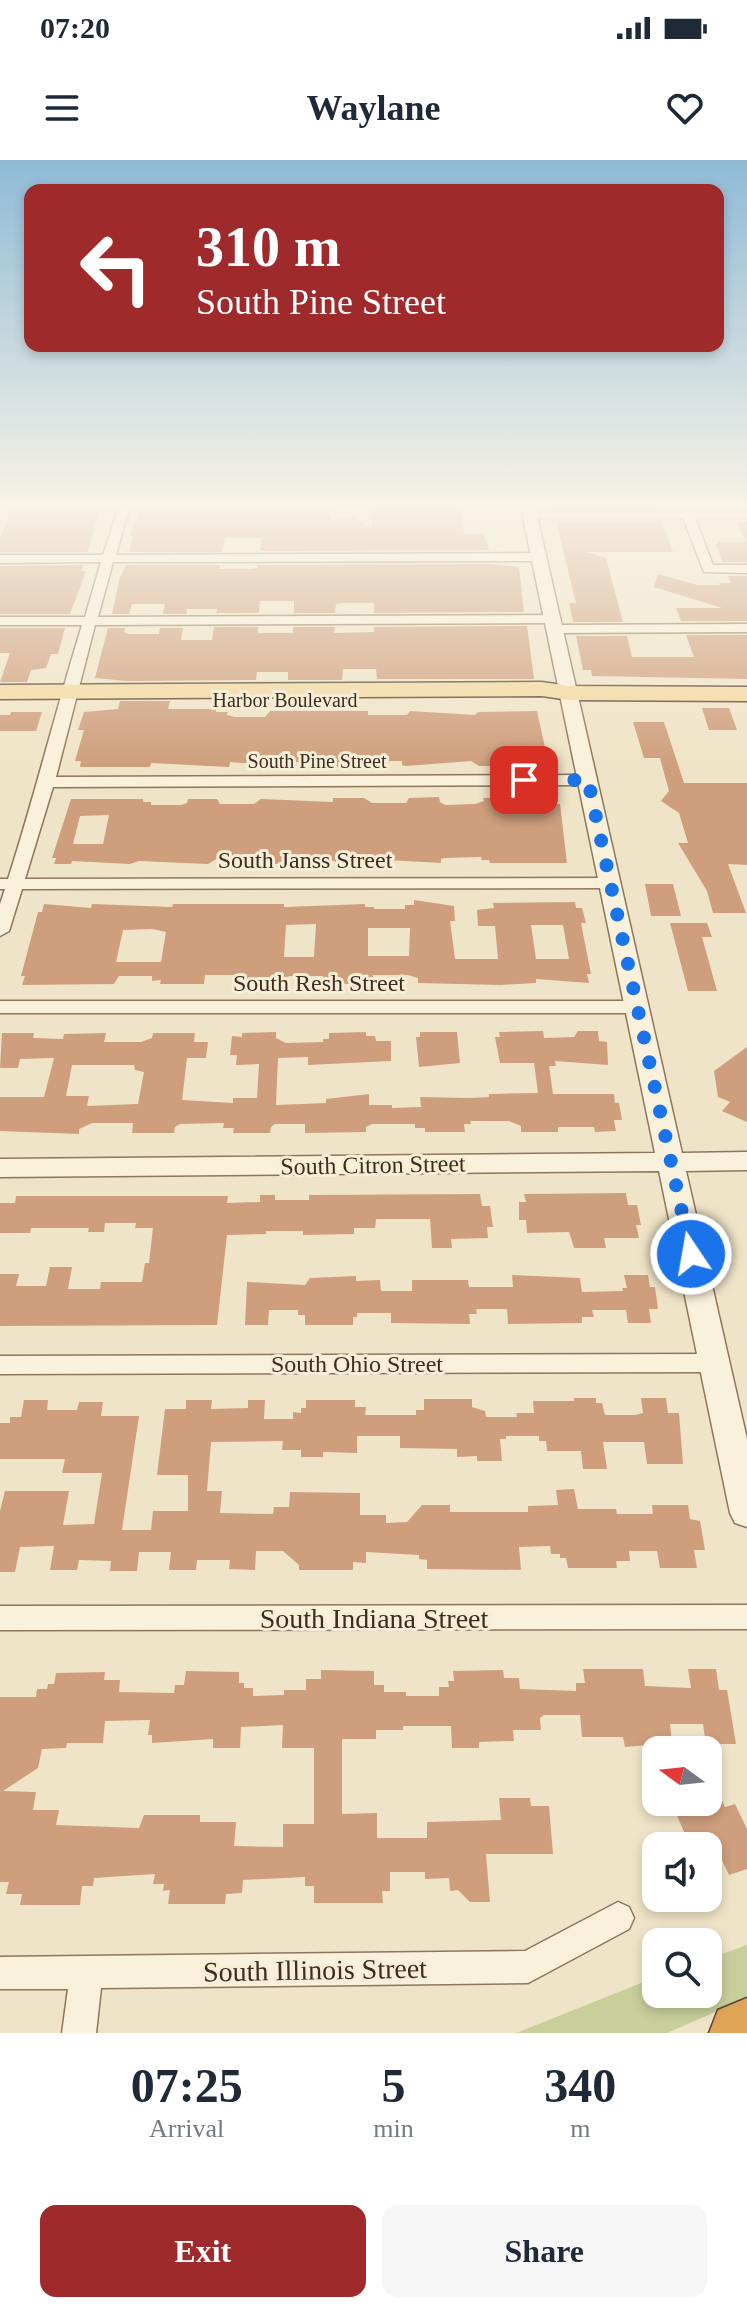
<!DOCTYPE html>
<style>
:root{--surface:#fff;--page:#f6f6f7;--text:#1f2937;--muted:#747a83;--accent:#9e2a2b}
body{margin:0;font-family:Georgia,serif;background:var(--page);color:var(--text);height:100vh;display:flex;flex-direction:column;font-size:30px;white-space:nowrap}
*{box-sizing:border-box;margin:0}
p{font-size:26px;color:var(--muted)}
.icon{flex:none;width:44px;height:44px;fill:none;stroke:currentColor;stroke-width:2;stroke-linecap:round;stroke-linejoin:round}
.map{position:relative;height:1873px;overflow:hidden}
.details{display:flex;flex-direction:column;background:var(--surface);flex:1}
.details>*{flex:none}
.hud{position:absolute;left:24px;top:24px;width:700px;height:168px;border-radius:16px;box-shadow:0 4px 12px #0003;background:#9e2a2b;color:#fff;overflow:hidden}
.needle{width:52px;rotate:285deg}
.fabs{position:absolute;left:642px;top:1576px;display:grid;gap:16px}
.fabs a{display:grid;place-items:center;width:80px;height:80px;border-radius:16px;background:var(--surface);box-shadow:0 4px 12px #0003;font-size:40px}
.pin{position:absolute;display:grid;place-items:center;width:68px;height:68px;color:#fff;margin:-34px;border-radius:16px;box-shadow:0 4px 12px #0006}
.me{position:absolute;width:88px;margin:-44px;rotate:348deg;stroke-linejoin:round;filter:drop-shadow(0 0 6px #0008)}
.turn{display:flex;align-items:center;gap:28px;height:168px;padding:0 40px;font-size:36px}
.turn .icon{width:104px;height:104px;stroke-width:2.5}
.turn b{display:block;font-size:56px;line-height:68px}
.eta{display:flex;justify-content:space-evenly;align-items:center;height:136px;text-align:center}
.eta b{font-size:48px;font-weight:700;line-height:56px}
.button{display:flex;gap:16px;margin-top:auto;padding:16px 40px}
.button a{flex:1;height:92px;border-radius:16px;background:var(--accent);color:#fff;font-size:32px;font-weight:700;line-height:92px;text-align:center}
.button a+a{background:var(--page);color:var(--text)}
.status{display:flex;justify-content:space-between;align-items:center;height:56px;padding:0 40px;background:var(--surface);direction:ltr}
.status svg{height:22px;fill:currentColor}
header{display:flex;justify-content:space-between;align-items:center;height:104px;padding:0 40px;background:var(--surface);font-size:36px;font-weight:700}
.map>svg:first-child{display:block}
.green{fill:#c9cf9b}
.building{fill:#cf9f7d;fill-rule:evenodd}
.lines{fill:none;stroke-linecap:round;stroke-linejoin:round}
.minor-casing{stroke:#8d765c;stroke-width:3}
.tertiary-casing{stroke:#8d765c;stroke-width:3}
.primary-casing{stroke:#5b4430;stroke-width:3}
.motorway-casing{stroke:#5b4430;stroke-width:3}
.minor{fill:#faf1dc;fill-rule:evenodd}
.tertiary{fill:#faf1dc;fill-rule:evenodd}
.primary{fill:#f3d9a0;fill-rule:evenodd}
.motorway{fill:#e0a458;fill-rule:evenodd}
.route{stroke:#1a73e8;stroke-width:14;stroke-dasharray:0 25.2}
.labels{text-anchor:middle;dominant-baseline:central;stroke-width:6;stroke-linejoin:round;paint-order:stroke}
.far-street-label{font-size:20px;fill:#3d2e20;stroke:#f7eed8}
.street-label{font-size:24px;fill:#3d2e20;stroke:#f7eed8}
.near-street-label{font-size:28px;fill:#3d2e20;stroke:#f7eed8}
</style>
<div class="status"><b>07:20</b><svg viewBox="0 0 49 12"><path d="M0 12V9h3v3zM5 12V6h3v6zM10 12V3h3v9zM15 12V0h3v12zM26 1h20v11H26zM47 4h2v5h-2z"/></svg></div>
<header><svg class="icon" aria-label="menu" viewBox="0 0 24 24"><path d="M4 6h16M4 12h16M4 18h16"/></svg>Waylane<svg class="icon" aria-label="heart" viewBox="0 0 24 24"><path d="M12 20l-8-8c-3-5 5-10 8-4 3-6 11-1 8 4z"/></svg></header>
<div class="map">
<svg width="747" height="1873" viewBox="0 0 747 1873">
<rect width="100%" height="100%" fill="#f0e4c8"/>
<path class="green" d="M747 1785V1838L667 1873H516L656 1817V1834H708V1799Z"/>
<g class="building">
<path d="M404 343V345H460L464 374H484L489 390 260 391 262 378H225L222 392H129L133 376H130L139 352 298 353 330 356V361L354 356 372 369V345Z"/>
<path d="M551 343H656L658 349H553Z"/>
<path d="M10 352 43 351 98 352 88 392H0V379Z"/>
<path d="M556 361H662L673 392H586L606 398 623 462H573L569 443H576Z"/>
<path d="M736 361H747V402H723L716 384H719L718 382H746Z"/>
<path d="M491 404 519 407 524 452 374 453V443H342L336 444 335 453H294V441H260L259 453H216L217 449H187L186 454H163L165 444H132L129 454H112L120 417 126 405H220L219 409H249L258 408V405Z"/>
<path d="M84 405 81 411H86L70 454H0V406Z"/>
<path d="M658 414 697 425H720L719 423H731L728 416H747V461H681L676 448H722L654 427Z"/>
<path d="M527 466 534 519H377L376 509H343L342 520H288V512H257L256 520 126 521 95 518 108 468H125L124 472 128 474H159L160 468H183L181 480H212L214 467H258V473H293V467H335L334 473 374 472V467Z"/>
<path d="M0 468H65L58 494H51L46 508 31 510 27 522H0L10 493H0Z"/>
<path d="M686 475H747V519L592 516 591 510H583L576 476H627L632 497H694Z"/>
<path d="M120 541H170L168 549H216V552H228L227 555 235 557H265L270 551H368V555H407L410 551 475 555 478 552 537 551 549 606H479L471 601 406 606 402 605V601H372V604L364 606 337 607 333 602H294V607L230 602 229 607 151 603 150 607H80L81 601H75L84 570H78L84 552 118 549Z"/>
<path d="M702 548H729L737 570H709Z"/>
<path d="M11 552H42L36 571H0V555H10Z"/>
<path d="M633 562H664L684 623H747V705L728 704 746 753H713L707 731 678 683H688L679 653 661 641 669 631 660 598H644Z"/>
<path d="M439 637 440 642 445 645 475 644 484 641 483 638 555 637 556 644H560L567 703H490L489 700H482L481 697 445 698 441 699V703L368 699V703H335V701L326 700V697H296L287 700 286 704H250V698H218L208 704 139 701 130 704 72 701 71 704H54L56 698H52L71 639H143V642H151V645H181L187 643 188 639H217L220 644H254L261 639 333 642V638H364L372 643H406L409 638ZM109 655 103 684H73L80 656Z"/>
<path d="M645 724H673L681 756H651Z"/>
<path d="M414 740 454 746 455 761H450L455 799H498L495 766H478L477 750 494 748 493 743 575 742 576 748H582L586 763H581L591 814H587L589 823 536 819V823L500 825 418 823V818L408 815H373V824H331V820H323V816H290L280 819 279 823 244 824 245 818H239V815H205L204 824H160L161 820 152 821V816H119L114 824 22 825 25 816H21L38 752H42L44 744 91 748 92 744 172 747 173 744H284V747L365 744V747H374V749H405V745H414ZM316 764 314 797H284L286 765ZM531 765H563L569 799H536ZM368 768H410L409 796H368ZM152 769 166 772 161 802H116L123 770Z"/>
<path d="M670 763H707L712 777H702L717 831H688Z"/>
<path d="M543 871 544 878 574 877 578 871H598L599 881 607 882 608 905 555 901 556 906H549L553 934H614L615 943H619L622 960H614L616 971 595 972 594 967H558V972H521V966L509 961H470L471 964H464L465 972H425V968H415V964H372L366 967V972L305 973V964H275L271 967 270 973H233L234 968H223L224 963 180 964 175 967 174 973H132L133 963H92L79 969V974L0 971V937H44L54 898 20 899 18 908H0L2 873H34L33 878 63 879 64 874 106 873 104 882H141L152 878 153 873H195L194 882H208L206 898H187L182 940 233 943V938H257L259 904 236 905 237 895H230L232 876 242 877V873L276 872V878L286 883 323 882V879H329V873L366 872V876H375L376 881H391V901L308 905V897L278 898 276 945 326 943V939L369 934V945H392V948L421 947 420 937 469 938 489 937V934L538 933 534 903H500L495 877H500L499 872ZM72 905H134L135 910 144 912 138 944 87 946 89 936H66Z"/>
<path d="M420 872H457L460 903 419 907 416 877H420Z"/>
<path d="M747 887V962L722 951 730 942 718 937 714 911Z"/>
<path d="M626 1033 628 1045H637L641 1065H636L639 1078H604L606 1088H574L569 1072 527 1073 526 1060H519V1042H526L524 1034Z"/>
<path d="M480 1034 482 1046H490L493 1067H487L488 1078 451 1079 452 1088H432L430 1059H376L375 1068H354V1074L303 1075V1071H266V1074L227 1075 217 1165 0 1166V1114H19L16 1126H46L50 1107H72L68 1129H100L101 1122H142L145 1103H149L153 1068H135L136 1063H105L104 1072H88L89 1068H31L30 1073H0V1043H15L16 1036H228L227 1043 260 1042V1035H275V1040H309V1035Z"/>
<path d="M512 1115 580 1118 582 1132 623 1131 622 1128H627L624 1115H648L650 1127H655L658 1149H649L651 1163H628L626 1150H592L594 1157H582V1163L508 1164 507 1149H476L477 1154H469L470 1164 391 1163V1153H357V1157H353V1165H305V1155H298V1150H269L268 1165H245L247 1122 305 1125 310 1118 356 1116V1121L380 1120 381 1131H412V1120H468L469 1127H513Z"/>
<path d="M574 1238H596V1243H602L605 1255H635L643 1253 641 1238H666L668 1253H679L683 1304H647L644 1282H603L607 1309H583L581 1291H547L546 1281H539V1276H506V1279H500L502 1301H477V1296L457 1297V1289L400 1288V1276H357V1293L323 1292V1297H301V1290H282L283 1281 211 1282 207 1331H222L220 1353 273 1354 274 1347H289L290 1332 360 1333V1355H386V1363L407 1362 422 1345H450V1352H528V1346L558 1345 556 1330 574 1329 578 1349H616L617 1354H653L652 1345H688L690 1359 700 1361 705 1390H694L697 1408H660L657 1391H629L630 1401H616L617 1408H568L566 1398H560V1394H551L550 1386 519 1387 521 1410 427 1409V1400L419 1399V1395L366 1392V1403L353 1402V1410H299V1405L283 1391H256L255 1410 229 1409 230 1400H197L196 1410H169L171 1392H139L137 1411H110L111 1401 79 1400 77 1410H50L54 1386 20 1387 15 1412H0V1351L5 1331H69L63 1365 94 1364 102 1313H62L65 1299H0V1263H10V1257H21L24 1240H48L47 1250H77L79 1242H103L101 1256H139L122 1370H151L153 1351H188V1315H157L165 1249H186V1240H212L211 1249 248 1248V1240H265L264 1259H293V1252L301 1253V1248H306V1240H355V1247H366L365 1255H416V1250H424V1239H472V1247L485 1251 486 1257H517L516 1253H534L533 1241H574Z"/>
<path d="M583 1509H643L645 1526 691 1528 688 1509H716L719 1530H727L736 1584H706L703 1564H670L672 1583 625 1587 623 1577H582L580 1555H544L540 1558 541 1570H513L514 1581 479 1582V1588H452L451 1566H403V1570H376V1579H342V1654L377 1653V1678H427V1662L501 1660 499 1638H530L531 1646H549L553 1694H486L490 1742H470L458 1730 450 1731 449 1718 425 1719V1712H390V1731H382L383 1743H314V1726H305V1717L243 1720 242 1733 226 1734 225 1744H168L170 1730 163 1731 164 1724H153L155 1714 94 1718 93 1726H82L80 1745H20L22 1734H6L9 1722H0V1537H36L37 1529H47L48 1524H54L56 1513 105 1512 104 1520H120L119 1532 174 1533 175 1525H184L186 1511 239 1512V1523H244V1528H253V1536L284 1535V1530H306V1519H321V1510L374 1511V1525H384V1532H406V1536H439V1527H449L448 1521H454L453 1511 503 1510 504 1518H519L520 1529 576 1531V1523H585ZM150 1560 148 1575H152V1583L213 1579V1588H240L241 1567 283 1565 282 1588H314V1664H283V1687L234 1686 236 1662H200V1655H144L139 1668 56 1665 59 1650H33L36 1632 3 1631 38 1608 42 1589 66 1588 67 1583H103L105 1561Z"/>
<path d="M708 1609 725 1647 735 1644 747 1669V1709L729 1715 714 1684 698 1686 695 1679 688 1681 671 1642H708Z"/>
</g>
<g class="lines">
<g class="minor-casing">
<g id="minor">
<path d="M0 343H339L344 346 338 349H129L116 395 539 393 545 397 539 401 113 402 98 457 553 455 560 459 553 463 95 465 56 617 588 615 596 620 588 625 53 627 25 719 610 718 618 723 610 728 22 729 9 771 0 776V744L5 729H0V719H8C35 635 56 549 82 465H0V457H85L101 402 0 403V395H103L118 349 0 348Z"/>
<path d="M747 352V358H695L713 405H747V413L704 412 683 358H530L524 355 530 352Z"/>
<path d="M747 464V472L555 473 548 469 555 465Z"/>
<path d="M0 841H637L646 847 637 853H0Z"/>
<path d="M714 1194 722 1197 726 1203 722 1209 714 1212 0 1214V1196Z"/>
<path d="M747 1445V1469L0 1470V1446Z"/>
<path d="M618 1742 629 1747 634 1758 629 1769 528 1823 101 1828 96 1873H62L68 1829H0V1797L525 1791Z"/>
</g>
</g>
<g class="tertiary-casing">
<path id="tertiary" d="M520 343H534L682 993 747 992V1010L686 1011 747 1279V1367L735 1363 730 1353 659 1011 0 1017V999L655 993Z"/>
</g>
<g class="primary-casing">
<path id="primary" d="M542 522 569 526 747 527V541L569 540 542 536 0 539V525Z"/>
</g>
<g class="motorway-casing">
<path id="motorway" d="M747 1838V1873H709L718 1850Z"/>
</g>
<use href="#minor" class="minor"/>
<use href="#tertiary" class="tertiary"/>
<use href="#primary" class="primary"/>
<use href="#motorway" class="motorway"/>
</g>
<linearGradient id="sky" x2="0" y2="1"><stop stop-color="#8fbad6"/><stop offset="0.57" stop-color="#f8f3e6"/><stop offset="1" stop-color="#f8f3e6" stop-opacity="0"/></linearGradient>
<rect width="747" height="605" fill="url(#sky)"/>
<g class="lines">
<path class="route" d="M524 620H588L691 1094"/>
</g>
<g class="labels">
<g class="far-street-label">
<text x="285" y="540">Harbor Boulevard</text>
<text x="317" y="601">South Pine Street</text>
</g>
<g class="street-label">
<text x="305" y="700">South Janss Street</text>
<text x="319" y="823">South Resh Street</text>
<text transform="translate(373 1005) rotate(-1)">South Citron Street</text>
<text x="357" y="1204">South Ohio Street</text>
</g>
<g class="near-street-label">
<text x="374" y="1458">South Indiana Street</text>
<text transform="translate(315 1810) rotate(-1)">South Illinois Street</text>
</g>
</g>
</svg>
<div class="fabs">
<a><svg class="needle" viewBox="-14 -14 28 28"><path d="M0-13l5 13h-10z" fill="#e53935"/><path d="M0 13l5-13h-10z" fill="#747a83"/></svg></a>
<a><svg class="icon" aria-label="sound" viewBox="0 0 24 24"><path d="M4 9h4l5-4v14l-5-4H4zM17 9q2 3 0 6"/></svg></a>
<a><svg class="icon" aria-label="search" viewBox="0 0 24 24"><circle cx="10" cy="10" r="6"/><path d="M15 15l6 6"/></svg></a>
</div>
<div class="pin" style="left:524px;top:620px;background:#d93025"><svg class="icon" aria-label="arrive" viewBox="0 0 24 24"><path d="M6 21V4h12l-3 4 3 4H6"/></svg></div>
<svg class="me" style="left:691px;top:1094px" viewBox="-20 -20 40 40"><circle r="17" fill="#1a73e8" stroke="#fff" stroke-width="3"/><path d="M0-11L8 9 0 5-8 9z" fill="#fff"/></svg>
<div class="hud">
<div class="turn"><svg class="icon" aria-label="left" viewBox="0 0 24 24"><path d="M17 20v-9H6M10 6l-5 5 5 5"/></svg><div><b>310 m</b>South Pine Street</div></div>
</div>
</div>
<section class="details">
<div class="eta">
<div><b>07:25</b><p>Arrival</p></div>
<div><b>5</b><p>min</p></div>
<div><b>340</b><p>m</p></div>
</div>
<div class="button"><a>Exit</a><a>Share</a></div>
</section>
